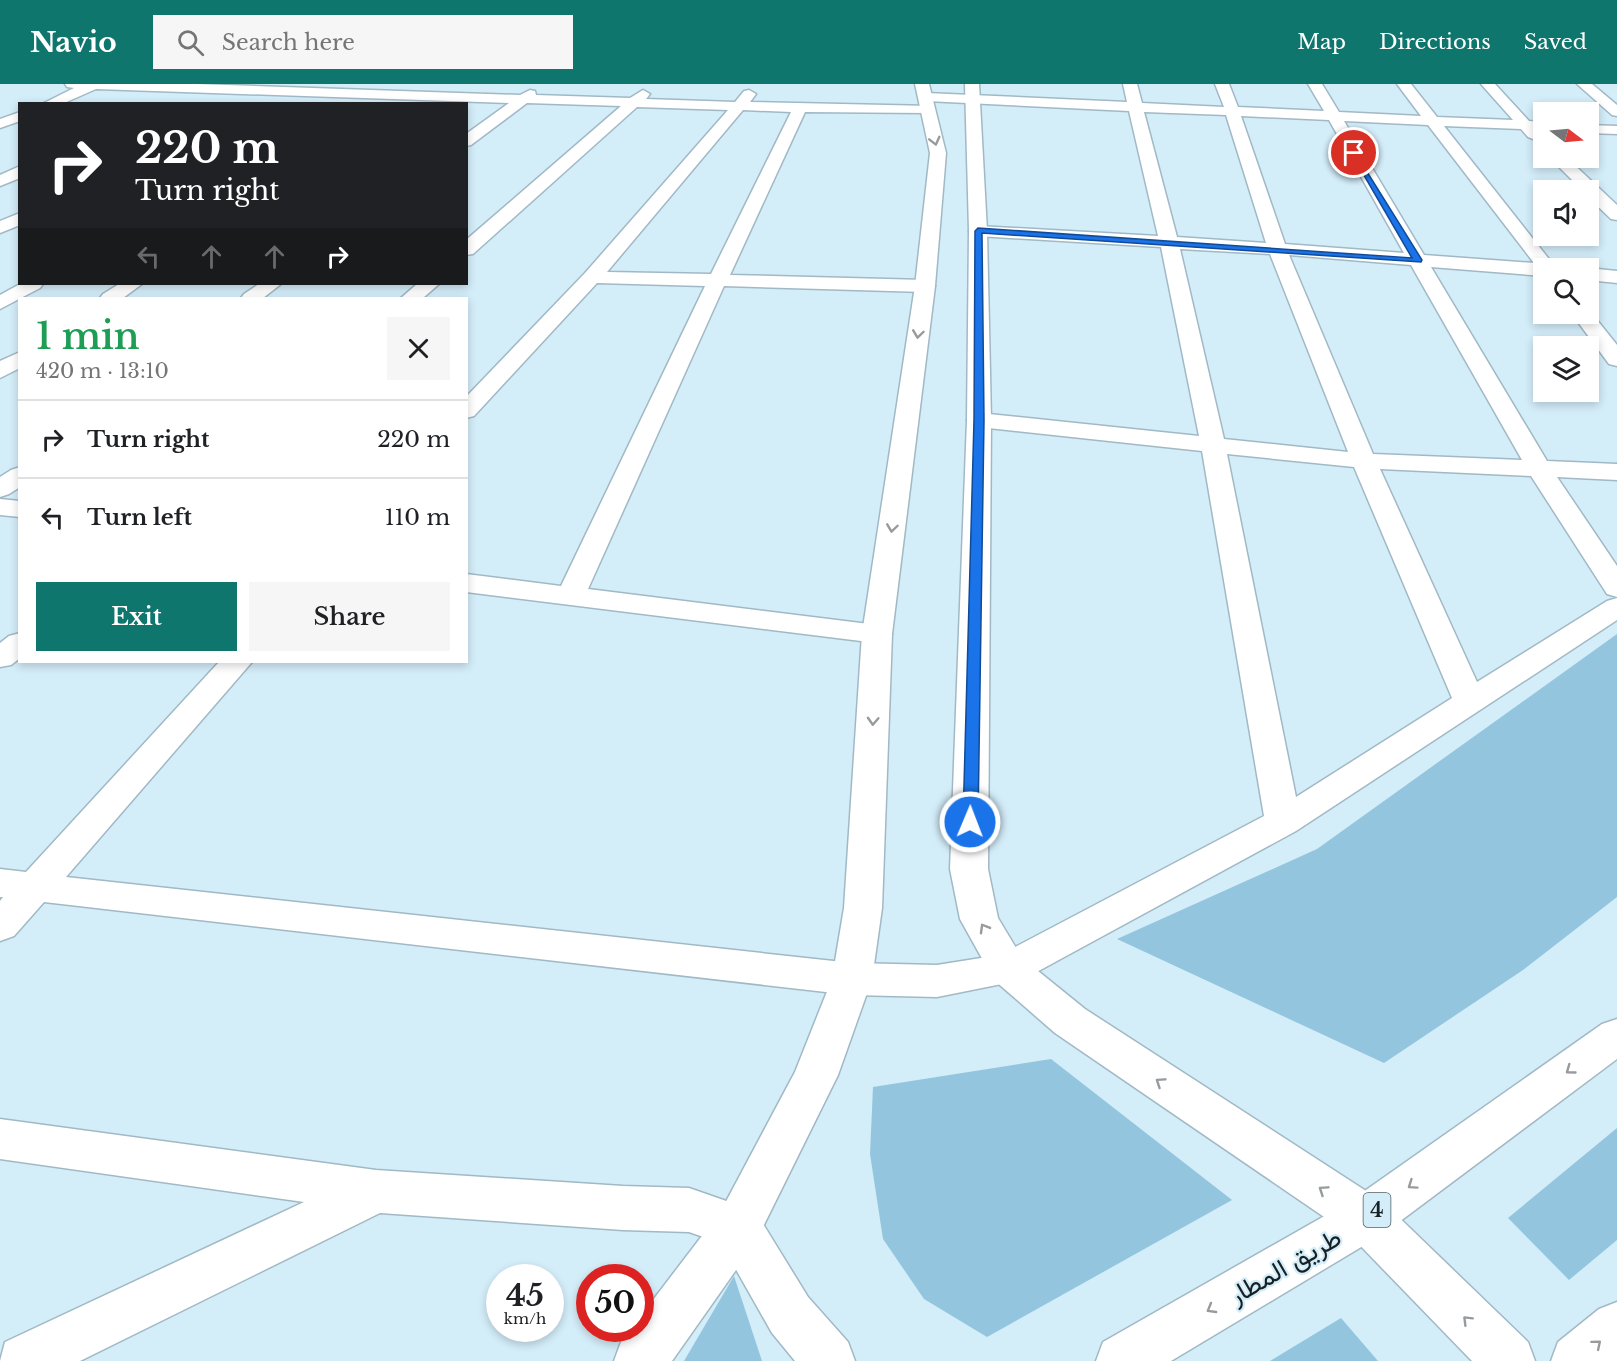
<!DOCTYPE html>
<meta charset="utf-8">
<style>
:root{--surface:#fff;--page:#f6f6f6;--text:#202124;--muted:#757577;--line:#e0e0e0;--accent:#0f766e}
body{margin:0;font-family:"Libre Baskerville",Vazirmatn,serif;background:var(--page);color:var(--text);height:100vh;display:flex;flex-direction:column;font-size:22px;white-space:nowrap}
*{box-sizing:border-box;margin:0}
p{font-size:20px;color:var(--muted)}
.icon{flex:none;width:33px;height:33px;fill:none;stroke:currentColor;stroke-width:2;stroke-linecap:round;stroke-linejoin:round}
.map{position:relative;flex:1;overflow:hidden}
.side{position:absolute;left:18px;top:213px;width:450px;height:366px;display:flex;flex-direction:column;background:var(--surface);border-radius:0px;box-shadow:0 3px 9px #0003}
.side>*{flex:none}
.guide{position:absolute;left:18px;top:18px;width:450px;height:183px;border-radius:0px;box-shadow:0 3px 9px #0003;background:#202124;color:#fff;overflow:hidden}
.needle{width:39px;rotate:106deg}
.tools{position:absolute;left:1533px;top:18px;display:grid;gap:12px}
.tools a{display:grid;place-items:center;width:66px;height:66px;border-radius:0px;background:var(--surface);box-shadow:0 3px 9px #0003;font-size:30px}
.speed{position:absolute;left:486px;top:1180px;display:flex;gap:12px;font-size:30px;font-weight:700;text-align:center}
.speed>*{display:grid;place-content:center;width:78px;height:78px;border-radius:50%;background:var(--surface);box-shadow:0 3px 9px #0003;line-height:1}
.speed small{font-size:15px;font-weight:400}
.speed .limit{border:9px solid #d22;background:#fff;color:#111}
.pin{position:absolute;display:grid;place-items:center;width:51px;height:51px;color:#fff;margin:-26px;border:3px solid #fff;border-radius:50%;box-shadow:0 2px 6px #0007}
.me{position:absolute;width:66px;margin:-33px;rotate:1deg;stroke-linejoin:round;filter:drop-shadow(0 0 4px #0008)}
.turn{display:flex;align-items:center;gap:21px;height:126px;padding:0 18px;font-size:27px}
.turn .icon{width:78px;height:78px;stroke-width:2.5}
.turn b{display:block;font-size:42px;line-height:51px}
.lanes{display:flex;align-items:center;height:57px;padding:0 18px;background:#0003;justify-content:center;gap:30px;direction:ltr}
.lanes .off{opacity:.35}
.round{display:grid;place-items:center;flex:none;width:63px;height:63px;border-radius:0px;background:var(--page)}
.overview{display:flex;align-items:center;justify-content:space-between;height:102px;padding:0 18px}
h1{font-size:36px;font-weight:600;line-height:45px;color:#1e9e55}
.primary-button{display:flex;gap:12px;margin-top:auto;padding:12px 18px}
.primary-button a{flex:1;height:69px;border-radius:0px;background:var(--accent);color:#fff;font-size:24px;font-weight:600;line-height:69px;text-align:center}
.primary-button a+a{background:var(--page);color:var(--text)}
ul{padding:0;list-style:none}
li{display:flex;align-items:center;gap:18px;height:78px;padding:0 18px;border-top:2px solid var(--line)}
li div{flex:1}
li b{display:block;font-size:22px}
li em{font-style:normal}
header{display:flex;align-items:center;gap:36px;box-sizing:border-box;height:84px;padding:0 30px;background:var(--accent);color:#fff}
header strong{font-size:28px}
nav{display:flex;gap:33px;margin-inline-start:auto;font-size:21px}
.search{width:420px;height:54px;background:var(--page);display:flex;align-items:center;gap:15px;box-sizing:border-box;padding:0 21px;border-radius:0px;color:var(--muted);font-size:22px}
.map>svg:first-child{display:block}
.green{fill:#93c6de}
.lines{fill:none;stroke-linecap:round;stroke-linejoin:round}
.minor-casing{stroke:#a1b9c5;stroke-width:3}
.secondary-casing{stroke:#a1b9c5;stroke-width:3}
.trunk-casing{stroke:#a1b9c5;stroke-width:3}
.minor{fill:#fff;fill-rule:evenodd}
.secondary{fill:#fff;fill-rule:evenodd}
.trunk{fill:#fff;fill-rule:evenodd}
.oneway{stroke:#979b9d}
.route{fill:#1a73e8;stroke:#114b97;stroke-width:1.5}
.labels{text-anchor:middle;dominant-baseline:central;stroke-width:4.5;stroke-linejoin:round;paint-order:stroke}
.shield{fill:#d3edf9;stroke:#4f5e65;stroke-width:1.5}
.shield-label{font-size:20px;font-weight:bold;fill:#172125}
.near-street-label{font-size:26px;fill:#172125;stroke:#d3edf9}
</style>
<header>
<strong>Navio</strong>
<div class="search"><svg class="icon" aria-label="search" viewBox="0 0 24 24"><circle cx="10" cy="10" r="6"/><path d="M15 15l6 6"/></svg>Search here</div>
<nav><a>Map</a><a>Directions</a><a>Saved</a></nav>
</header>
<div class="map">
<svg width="1617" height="1277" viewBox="0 0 1617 1277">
<rect width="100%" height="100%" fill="#d3edf9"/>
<g class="green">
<path d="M1617 550V813L1523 886 1384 979 1117 855 1317 765Z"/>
<path d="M1051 975 1232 1116 987 1253 924 1215 883 1155 870 1070 873 1003Z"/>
<path d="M1617 1044V1156L1569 1196 1508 1134Z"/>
<path d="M734 1192 762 1277H684Z"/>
<path d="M1341 1234 1378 1277H1270Z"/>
</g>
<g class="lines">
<g class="minor-casing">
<g id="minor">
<path d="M65 0H197L520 11 530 6 535 7 536 11 630 14 643 6 650 10 646 15 735 18 744 7 749 6 756 10 750 18 932 22 934 25 932 28 927 29 805 28 730 191 925 196 932 198 935 202 932 206 925 208 724 202 588 505 877 541 888 544 892 550 888 556 877 559 466 508V490L561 502 705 202 597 199 474 332 466 334V313L585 189 728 26 637 23 473 170 466 171V156L621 22 527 19 471 61 466 62V50L509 19 96 5 62 20H42L74 4 67 3ZM743 26 791 28 711 190 607 188Z"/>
<path d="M1123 0H1137L1142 19 1224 23 1215 0H1229L1238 23 1324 27 1308 0H1322L1339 28 1421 32 1397 0H1411L1437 33 1513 36 1481 0H1495L1529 37 1544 38V46H1538L1541 50 1533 55 1528 53 1521 45 1444 42 1556 184H1544V192L1431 183 1547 377 1617 380V396L1557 393 1617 482V513L1607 510 1531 392 1380 385 1477 598 1607 517 1617 514V536L1296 747 1022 896 937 913 852 911 44 818 14 852 0 857V817L3 813H0V785L26 788 219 578H252L66 793 852 879 937 881 1000 871 1264 732 1202 367 979 343 971 341 967 336 971 331 979 329 1199 352 1161 163 978 152 972 151 969 147 972 143 978 142 1158 152 1129 27 926 17 919 13 926 9 1127 18ZM1144 28 1226 31 1266 159 1177 153ZM1241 32 1329 36 1404 169 1285 160ZM1344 37 1428 41 1534 179 1424 171ZM1180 165 1270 170 1348 368 1224 355ZM1289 171 1411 181 1522 376 1373 370ZM1227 370 1354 383 1452 614 1296 713Z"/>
<path d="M1577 0H1592L1617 21V32L1612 31Z"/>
<path d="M20 28V37L0 44V35Z"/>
<path d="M1588 41 1617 42V50L1588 49Z"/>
<path d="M1550 74H1567L1617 121V136L1611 135 1588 113V106H1582Z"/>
<path d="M20 82V94L0 102V91Z"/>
<path d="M20 129V141L0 149V137Z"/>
<path d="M1587 184H1588L1617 187V199L1588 196Z"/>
<path d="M20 200H43L40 204 0 225V211Z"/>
<path d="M119 200H142L123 214H100L103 210Z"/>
<path d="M259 200H281L263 214H241L244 210Z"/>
<path d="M417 200H439L423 214H401Z"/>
<path d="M1589 226 1617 261V282L1609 280 1572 230H1588Z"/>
<path d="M20 268V284L0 294V277Z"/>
<path d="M20 383V403L9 410 0 413V393L11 386Z"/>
<path d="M0 415 20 417V433L0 431Z"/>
<path d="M20 549V574L11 581 0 583V559L9 552Z"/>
<path d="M0 1035 376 1086 623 1102 689 1104 755 1127 808 1213 848 1258 855 1277H795L772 1249 721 1159 689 1148 623 1146 380 1129 80 1277H0L5 1258 304 1118 0 1075Z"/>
</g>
</g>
<g class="secondary-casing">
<g id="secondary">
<path d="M915 0H929L946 69 935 202 892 550 882 824 872 895 838 991 755 1159 672 1277H614L621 1258 632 1245H640V1233L721 1127 795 988 832 895 844 824 862 550 915 202 930 69Z"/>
<path d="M965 0H979L987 147 991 336 988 785 998 834 1022 874 1085 925 1383 1118 1528 1258 1535 1277H1472L1349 1150 1055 949 994 896 960 835 950 785 967 336 969 147Z"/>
</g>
</g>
<g class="trunk-casing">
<g id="trunk">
<path d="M1617 935V975L1383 1150 1171 1277H1096L1103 1258 1349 1118 1602 940Z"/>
<path d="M1617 1218V1277H1551L1558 1258 1599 1225Z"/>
</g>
</g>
<use href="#minor" class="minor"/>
<use href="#secondary" class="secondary"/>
<use href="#trunk" class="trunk"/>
</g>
<defs><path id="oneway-chevron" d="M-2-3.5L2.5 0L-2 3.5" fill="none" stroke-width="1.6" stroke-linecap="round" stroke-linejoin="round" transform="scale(1.5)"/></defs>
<g class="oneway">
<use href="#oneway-chevron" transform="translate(935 57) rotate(76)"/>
<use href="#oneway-chevron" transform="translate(918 250) rotate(98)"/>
<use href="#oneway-chevron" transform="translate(892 444) rotate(98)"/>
<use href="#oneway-chevron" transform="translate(873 637) rotate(93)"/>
<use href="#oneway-chevron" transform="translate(984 844) rotate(-120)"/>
<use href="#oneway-chevron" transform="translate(1570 986) rotate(144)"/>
<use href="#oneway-chevron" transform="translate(1160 998) rotate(-146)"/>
<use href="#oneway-chevron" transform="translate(1412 1101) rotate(145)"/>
<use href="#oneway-chevron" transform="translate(1323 1106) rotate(-146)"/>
<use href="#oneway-chevron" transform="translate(1211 1225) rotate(150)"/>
<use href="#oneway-chevron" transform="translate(1467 1236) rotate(-135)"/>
<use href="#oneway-chevron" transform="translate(1597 1260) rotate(-40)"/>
</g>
<path class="route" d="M1354 67 1422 176 1421 178 982 149 984 336 978 738 976 742H965L963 738 974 336 975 147 978 144 1412 174 1351 69Z"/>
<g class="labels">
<rect class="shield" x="1363.5" y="1109" width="27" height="34" rx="4.5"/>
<g class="shield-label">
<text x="1377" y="1126">4</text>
</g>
<g class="near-street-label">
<text transform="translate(1285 1182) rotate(-30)">طريق المطار</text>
</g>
</g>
</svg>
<div class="tools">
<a><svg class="needle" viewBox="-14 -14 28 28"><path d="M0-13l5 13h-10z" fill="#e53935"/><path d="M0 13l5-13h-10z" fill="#757577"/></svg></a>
<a><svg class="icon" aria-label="sound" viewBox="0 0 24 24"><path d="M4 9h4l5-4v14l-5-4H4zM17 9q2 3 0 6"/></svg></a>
<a><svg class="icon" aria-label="search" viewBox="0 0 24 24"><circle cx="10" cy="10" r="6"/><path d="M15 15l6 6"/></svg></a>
<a><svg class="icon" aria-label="layers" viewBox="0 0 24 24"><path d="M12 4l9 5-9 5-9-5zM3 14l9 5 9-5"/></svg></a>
</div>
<div class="speed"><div>45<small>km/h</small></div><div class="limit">50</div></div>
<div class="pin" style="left:1354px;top:69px;background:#d93025"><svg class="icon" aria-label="arrive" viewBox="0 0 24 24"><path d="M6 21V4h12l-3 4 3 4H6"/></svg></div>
<svg class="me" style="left:970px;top:738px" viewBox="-20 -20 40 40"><circle r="17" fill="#1a73e8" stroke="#fff" stroke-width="3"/><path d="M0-11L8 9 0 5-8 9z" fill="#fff"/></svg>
<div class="guide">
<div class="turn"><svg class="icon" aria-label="right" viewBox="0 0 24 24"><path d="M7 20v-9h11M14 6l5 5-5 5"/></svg><div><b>220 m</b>Turn right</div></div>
<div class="lanes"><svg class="icon off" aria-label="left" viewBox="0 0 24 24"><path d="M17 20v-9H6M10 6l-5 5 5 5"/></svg><svg class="icon off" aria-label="ahead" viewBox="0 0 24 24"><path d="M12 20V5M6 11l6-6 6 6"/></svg><svg class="icon off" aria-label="ahead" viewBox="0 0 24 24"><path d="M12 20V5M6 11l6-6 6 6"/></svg><svg class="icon" aria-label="right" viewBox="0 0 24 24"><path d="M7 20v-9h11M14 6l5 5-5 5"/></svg></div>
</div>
<section class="side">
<div class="overview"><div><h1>1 min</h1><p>420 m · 13:10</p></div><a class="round"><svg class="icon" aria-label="close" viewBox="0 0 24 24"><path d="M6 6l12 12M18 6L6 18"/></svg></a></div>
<ul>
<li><svg class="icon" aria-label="right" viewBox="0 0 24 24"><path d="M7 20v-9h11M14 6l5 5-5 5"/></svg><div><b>Turn right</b></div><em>220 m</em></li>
<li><svg class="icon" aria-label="left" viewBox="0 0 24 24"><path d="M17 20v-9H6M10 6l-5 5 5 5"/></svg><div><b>Turn left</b></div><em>110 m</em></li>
</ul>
<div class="primary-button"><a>Exit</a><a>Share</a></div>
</section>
</div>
